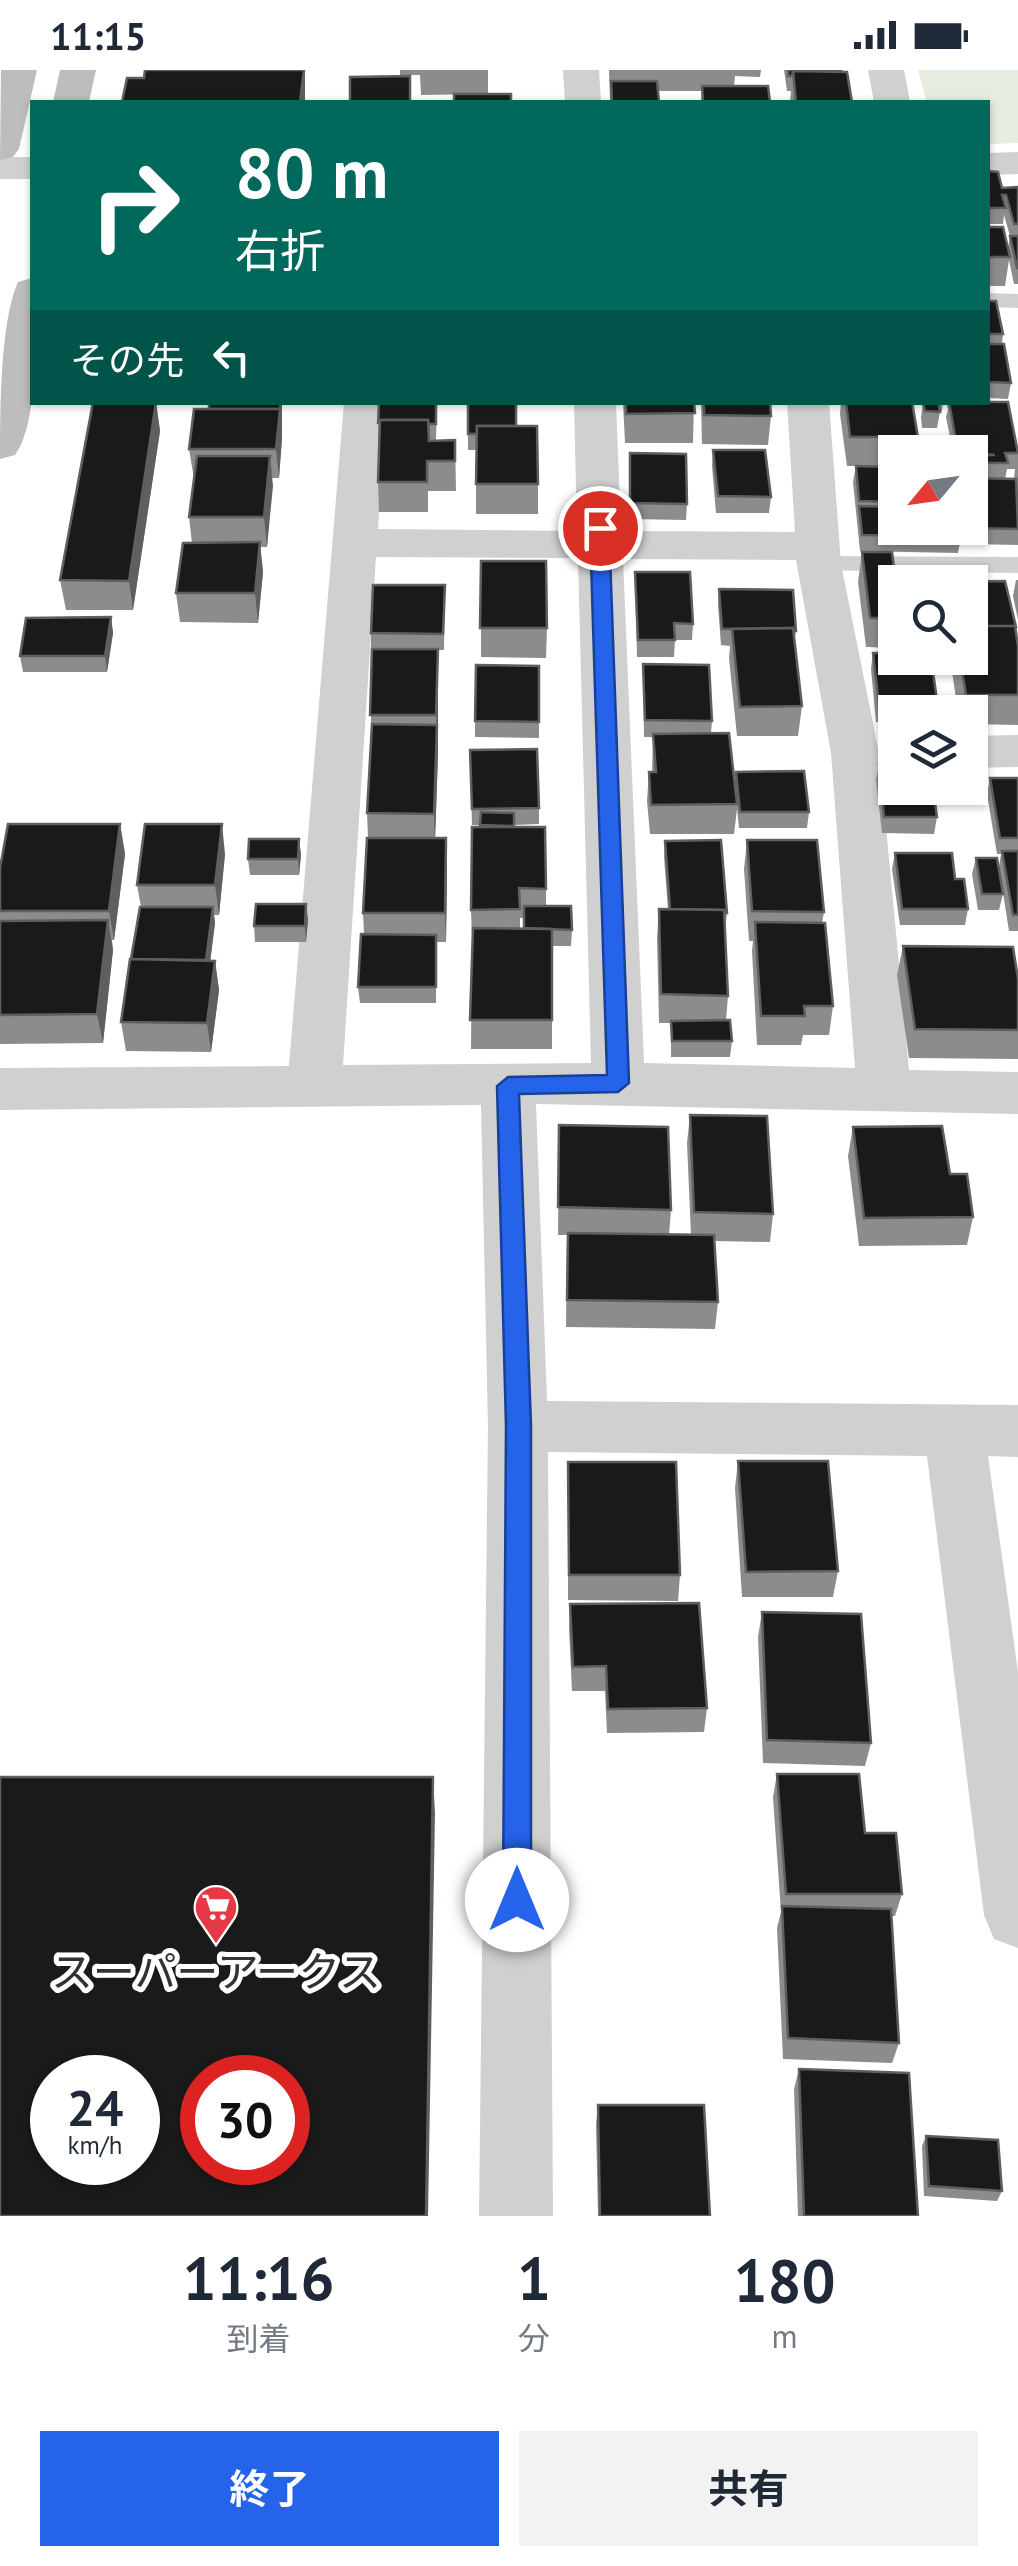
<!DOCTYPE html>
<html lang="ja">
<meta charset="utf-8">
<style>
:root{--surface:#fff;--page:#f2f2f3;--text:#1f2937;--muted:#747a83;--accent:#2563eb}
body{margin:0;font-family:"PT Sans","Noto Sans JP",sans-serif;background:var(--page);color:var(--text);height:100vh;display:flex;flex-direction:column;font-size:38px;white-space:nowrap}
*{box-sizing:border-box;margin:0}
p{font-size:32px;color:var(--muted)}
.icon{flex:none;width:55px;height:55px;fill:none;stroke:currentColor;stroke-width:2;stroke-linecap:round;stroke-linejoin:round}
.map{position:relative;height:2146px;overflow:hidden}
.drawer{display:flex;flex-direction:column;background:var(--surface);flex:1}
.drawer>*{flex:none}
.top-card{position:absolute;left:30px;top:30px;width:960px;height:305px;border-radius:0px;box-shadow:0 2px 8px #0004;background:#00695c;color:#fff;overflow:hidden}
.needle{width:65px;rotate:241deg}
.fabs{position:absolute;left:878px;top:365px;display:grid;gap:20px}
.fabs a{display:grid;place-items:center;width:110px;height:110px;border-radius:0px;background:var(--surface);box-shadow:0 2px 8px #0004;font-size:50px}
.speed{position:absolute;left:30px;top:1985px;display:flex;gap:20px;font-size:50px;font-weight:700;text-align:center}
.speed>*{display:grid;place-content:center;width:130px;height:130px;border-radius:50%;background:var(--surface);box-shadow:0 2px 8px #0004;line-height:1}
.speed small{font-size:25px;font-weight:400}
.speed .limit{border:15px solid #d22;background:#fff;color:#111}
.pin{position:absolute;display:grid;place-items:center;width:85px;height:85px;color:#fff;margin:-42px;border:5px solid #fff;border-radius:50%;box-shadow:0 2px 10px #0007}
.me{position:absolute;width:110px;margin:-55px;rotate:0deg;stroke-linejoin:round;filter:drop-shadow(0 0 8px #0008)}
.turn{display:flex;align-items:center;gap:35px;height:210px;padding:0 40px;font-size:45px}
.turn .icon{width:130px;height:130px;stroke-width:2.5}
.turn b{display:block;font-size:70px;line-height:85px}
.then{display:flex;align-items:center;height:95px;padding:0 40px;background:#0003;gap:20px;font-size:38px}
.eta{display:flex;justify-content:space-evenly;align-items:center;height:170px;text-align:center}
.eta b{font-size:60px;font-weight:700;line-height:70px}
.cta{display:flex;gap:20px;margin-top:auto;padding:20px 40px}
.cta a{flex:1;height:115px;border-radius:0px;background:var(--accent);color:#fff;font-size:40px;font-weight:700;line-height:115px;text-align:center}
.cta a+a{background:var(--page);color:var(--text)}
.status{display:flex;justify-content:space-between;align-items:center;height:70px;padding:0 50px;background:var(--surface);direction:ltr}
.status svg{height:28px;fill:currentColor}
.map>svg:first-child{display:block}
.green{fill:#e6ecdf}
.lines{fill:none;stroke-linecap:round;stroke-linejoin:round}
.lane{fill:#d0d0d0;fill-rule:evenodd}
.street{fill:#d0d0d0;fill-rule:evenodd}
.secondary{fill:#bdbdbd;fill-rule:evenodd}
.wall{fill:#8c8c8c;fill-rule:evenodd}
.shaded-wall{fill:#5f5f5f}
.building{fill:#1a1a1a;stroke:#5f5f5f;stroke-width:2.5;fill-rule:evenodd}
.route{fill:#2563eb;stroke:#184099;stroke-width:2.5}
.labels{text-anchor:middle;dominant-baseline:central;stroke-width:10;stroke-linejoin:round;paint-order:stroke}
.near-poi-label{font-size:42px;fill:#333;stroke:#fff}
</style>
<div class="status"><b>11:15</b><svg viewBox="0 0 49 12"><path d="M0 12V9h3v3zM5 12V6h3v6zM10 12V3h3v9zM15 12V0h3v12zM26 1h20v11H26zM47 4h2v5h-2z"/></svg></div>
<div class="map">
<svg width="1018" height="2146" viewBox="0 0 1018 2146">
<rect width="100%" height="100%" fill="#fff"/>
<path class="green" d="M918 0H1018V73L988 74V32H927Z"/>
<g class="lines">
<g class="lane">
<path d="M988 223 1018 224V238L988 237Z"/>
<path d="M819 486 1018 487V503L810 500 806 494 810 488Z"/>
</g>
<g class="street">
<path d="M563 0H599L601 32H565Z"/>
<path d="M868 0H904L910 32H874Z"/>
<path d="M1018 82V104L988 105V83Z"/>
<rect x="0" y="87" width="32" height="22"/>
<path d="M344 332H386L378 459 577 461 574 332H616L621 461 795 462 787 332H829L841 494 879 683 909 1000 1018 1002V1044L536 1034 547 1331 1018 1335V1387L988 1386 1018 1602V1878L994 1869 984 1845 927 1386 548 1382 553 2146H479L488 1356 481 1035 0 1040V998L289 996ZM376 487 578 488 591 993 343 995ZM623 489 796 490 831 683 855 998 644 993Z"/>
<path d="M1018 665V697L970 698V666Z"/>
</g>
<g class="secondary">
<path d="M1 0H37L19 79 13 87 0 90Z"/>
<path d="M60 0H96L89 32H53Z"/>
<path d="M32 208C35 252 41 348 15 385L0 389C0 340 0 252 18 212Z"/>
</g>
</g>
<g class="wall">
<path d="M400 0H488V24L421 25 420 5H400Z"/>
<path d="M609 0H761L760 7 735 6 734 16 770 32H701L702 21H658L659 32H610Z"/>
<path d="M784 0H841L852 32H790L791 21H787Z"/>
<path d="M988 101 1002 118 1018 117V214H1014L1009 190 1005 216H988V157L1008 179 1010 166 1004 145 1003 154H988Z"/>
<path d="M988 231 1003 264 1002 274 1011 313 1008 329 988 328Z"/>
<path d="M156 332 160 361 133 540H66L60 510Z"/>
<path d="M209 332H282V368L279 408H272L267 477H260L263 502 258 553 180 552 176 523 192 473 189 447 194 409 189 379 209 339Z"/>
<path d="M379 332H437L436 370H455L456 421H428V442H379L378 412Z"/>
<path d="M468 332 516 356 538 414V444H476V380H468Z"/>
<path d="M623 332H694L693 373H625Z"/>
<path d="M701 332H770L771 346 768 375 702 374Z"/>
<path d="M841 332H912L918 367 915 382H895V458L961 466 958 483 860 481 853 412 856 396H847L840 344Z"/>
<path d="M923 332H943L942 341 940 342 937 358H922L921 348Z"/>
<path d="M946 332H988L1018 378V475L967 474 965 458H970V382H953L946 347 948 339ZM1007 399H1015L1014 409H1005Z"/>
<path d="M713 380 771 427 769 443H716L712 396Z"/>
<path d="M629 399 687 434 686 450 629 449Z"/>
<path d="M862 482 895 512V578L866 577 858 512Z"/>
<path d="M481 491 547 558 546 588 481 587Z"/>
<path d="M635 502 693 554 692 570H675L674 587H637Z"/>
<path d="M1016 510H1018V550L1013 526Z"/>
<path d="M445 515 444 580H438V684L435 768 447 797 446 872H436V933H360L358 917 364 864 363 843 368 768 367 743 371 663V563Z"/>
<path d="M719 519 796 561 794 573 802 636 798 666H737L729 588 730 576 721 575 718 535Z"/>
<path d="M111 547 113 563 107 602H23L20 586Z"/>
<path d="M1016 557 1018 576V655L970 654V642H958L950 588H970Z"/>
<path d="M873 583 938 637 937 642H895V653L876 652 871 599Z"/>
<path d="M643 594 712 651 711 663 735 712 736 702 809 742 807 758H739L737 739 734 764H650L647 731 649 702H652L653 667H644Z"/>
<path d="M539 596V668L475 667V651Z"/>
<path d="M470 680 539 738V754L514 755V757L546 819V836L572 860 571 876H552V979H471L472 869 471 840 480 757V755H472ZM520 848H524V858H520Z"/>
<path d="M879 694 937 747 934 764 882 763 876 710Z"/>
<path d="M990 708H1018V861H1009L999 797 1001 784H997L987 724Z"/>
<path d="M120 754 125 784 114 870H112L113 880 103 973 0 974V798Z"/>
<path d="M299 769 301 785 299 805H250L248 789Z"/>
<path d="M747 770 824 842 822 853 833 936 829 965H803L801 975H757L752 881 753 871H749L744 799Z"/>
<path d="M665 771 727 843 725 859 728 926 726 950 732 971 730 987H671V953H659L657 868 659 839H668L664 787Z"/>
<path d="M895 783 955 809 968 839 965 855H900L892 799Z"/>
<path d="M225 784 219 845H214L215 853 210 891H215L219 920 211 982 126 981 121 952 141 837 137 815Z"/>
<path d="M976 788 1003 824 999 840H978L972 804Z"/>
<path d="M306 834 308 850 306 872H255L254 856Z"/>
<path d="M903 876 1018 909V989L909 988 897 905Z"/>
<path d="M690 1045 773 1144 770 1172 714 1171 718 1232 715 1259 566 1257 567 1165H558L559 1055 671 1140 669 1165H691L687 1073Z"/>
<path d="M853 1057 950 1104 973 1147 967 1175 859 1176 848 1086Z"/>
<path d="M738 1391 838 1501 833 1527H742L735 1418Z"/>
<path d="M568 1392 680 1505 678 1531 568 1530Z"/>
<path d="M570 1534 707 1638 704 1662 607 1663 605 1621H572L569 1559Z"/>
<path d="M762 1542 871 1673 865 1696 763 1693 758 1567Z"/>
<path d="M777 1704 865 1763 902 1824 895 1846H891L899 1973 892 1993 783 1989 777 1858 781 1842 773 1727Z"/>
<path d="M799 1999 918 2146H798L794 2019Z"/>
<path d="M598 2035 710 2146H598L596 2054Z"/>
<path d="M926 2066 1002 2121 997 2131 924 2126 922 2076Z"/>
</g>
<g class="shaded-wall">
<path d="M305 0V32H300Z"/>
<path d="M156 332 160 361 133 540 129 511Z"/>
<path d="M280 332H282V368L279 408 276 379Z"/>
<path d="M270 386 273 416 267 477 264 447Z"/>
<path d="M260 472 263 502 258 553 255 523Z"/>
<path d="M111 547 113 563 107 602 105 586Z"/>
<path d="M438 579V684L435 773 434 744Z"/>
<path d="M120 754 125 784 114 870 109 841Z"/>
<path d="M222 754 225 784 219 845 215 815Z"/>
<path d="M446 768 447 797 446 872 445 843Z"/>
<path d="M299 769 301 785 299 805 298 789Z"/>
<path d="M306 834 308 850 306 872 305 856Z"/>
<path d="M213 837 215 853 208 909 206 893Z"/>
<path d="M108 850 113 880 103 973 97 944Z"/>
<path d="M215 891 219 920 211 982 207 953Z"/>
<path d="M433 1707 435 1743 428 2146H426Z"/>
</g>
<g class="building">
<path d="M145 0H304L300 32H122L127 8H144Z"/>
<path d="M788 0H841V2L793 1 792 6H788Z"/>
<path d="M793 1 847 2 852 32H796Z"/>
<path d="M410 6V32H350V7Z"/>
<path d="M611 11H657L659 32H612Z"/>
<path d="M702 16H768L770 32H703Z"/>
<rect x="454" y="24" width="57" height="8"/>
<path d="M988 101 998 102 1002 118 1018 117V154H1014L1006 125H1002L1006 138H988V126H989Z"/>
<path d="M988 157H1003L1010 187H988Z"/>
<path d="M1010 166H1018V198H1017Z"/>
<path d="M988 231H996L1003 264H988Z"/>
<path d="M988 274H1004L1011 313 988 312Z"/>
<path d="M93 332H156L129 511 60 510Z"/>
<rect x="209" y="332" width="71" height="7"/>
<path d="M379 332H436V354H428V350H380L378 354Z"/>
<path d="M468 332H516V356H477V364H468Z"/>
<path d="M626 332H694L695 343 626 344Z"/>
<path d="M704 332H770L771 346 704 345Z"/>
<path d="M846 332H912L918 367H850Z"/>
<path d="M923 332H938L940 342 925 341Z"/>
<path d="M949 332H1008L1018 383H1005L1008 393H970V385H995L958 382Z"/>
<path d="M194 339H280L276 379H189Z"/>
<path d="M380 350H428L429 371 455 370V391H427V412H378Z"/>
<path d="M477 356H537L538 414H476Z"/>
<path d="M713 380H765L771 427 718 426Z"/>
<path d="M630 383 686 384 687 434 630 433Z"/>
<path d="M197 386H270L264 447H189Z"/>
<path d="M856 396 895 397V432L859 431Z"/>
<path d="M970 408 1016 409 1018 459 970 458Z"/>
<path d="M859 436 895 437V458H959L961 466 862 465Z"/>
<path d="M260 472 255 523H176L183 473Z"/>
<path d="M862 482H892L894 497H928L931 512H895V548H870Z"/>
<path d="M481 491H546L547 558H480Z"/>
<path d="M635 502H690L693 554 674 553 675 570H638Z"/>
<path d="M1005 511 1016 557 970 556V512H938Z"/>
<path d="M373 515H445L443 564 371 563Z"/>
<path d="M719 519 793 520 796 561H793V558L722 559Z"/>
<path d="M111 547 105 586H20L26 548Z"/>
<path d="M970 556H1015L1018 576V625H966L960 588H970Z"/>
<path d="M793 558 802 636 740 637 732 559Z"/>
<path d="M372 579H438L436 645H370Z"/>
<path d="M873 583H895V588H931L938 637 879 636Z"/>
<path d="M643 594 709 595 712 651 645 650Z"/>
<path d="M476 595 539 596V652L475 651Z"/>
<path d="M372 654 437 655 434 744 367 743Z"/>
<path d="M729 663 737 734 651 735 649 702H656L653 664Z"/>
<path d="M537 679 539 738 472 739 470 680Z"/>
<path d="M879 694H895V718H933L937 747H884Z"/>
<path d="M804 701 809 742H740L736 702Z"/>
<path d="M990 708H1018V768H1000Z"/>
<path d="M481 742 514 743V756L480 755Z"/>
<path d="M8 754H120L109 841H0V798Z"/>
<path d="M145 754H222L215 815H137Z"/>
<path d="M472 757H545L546 819 519 818 520 839 471 840Z"/>
<path d="M367 768H446L445 843H363Z"/>
<path d="M249 769H299L298 789H248Z"/>
<path d="M721 770 727 843H724V840L670 839 665 771Z"/>
<path d="M747 770H817L824 842 752 841Z"/>
<path d="M1002 781H1018V845H1013Z"/>
<path d="M895 783H952L955 809H964L968 839H902Z"/>
<path d="M976 788H997L1003 824H982Z"/>
<path d="M256 834H306L305 856H254Z"/>
<path d="M524 836H571L572 860 524 858Z"/>
<path d="M140 837H213L206 890 131 889Z"/>
<path d="M659 839 724 840 728 926 661 924Z"/>
<path d="M108 850 97 944 0 945V851Z"/>
<path d="M755 852 825 853 833 936H804L805 946H761Z"/>
<path d="M473 858 552 859V950H470Z"/>
<path d="M361 864 436 865V917H358Z"/>
<path d="M903 876 1013 877 1018 909V960L915 959Z"/>
<path d="M130 889 215 891 207 953 121 952Z"/>
<path d="M730 950 732 971H672L671 951Z"/>
<path d="M690 1045 767 1046 773 1144 694 1142Z"/>
<path d="M559 1055 668 1057 671 1140 558 1137Z"/>
<path d="M942 1056 950 1104H967L973 1147 864 1148 853 1057Z"/>
<path d="M568 1163 714 1165 718 1232 567 1230Z"/>
<path d="M738 1391H828L838 1501 746 1502Z"/>
<path d="M568 1392H676L680 1505H569Z"/>
<path d="M699 1533 707 1638 608 1639 606 1596 573 1597 570 1534Z"/>
<path d="M762 1542 861 1544 871 1673 767 1670Z"/>
<path d="M777 1704H859L865 1763H896L902 1824H786Z"/>
<path d="M0 1707H433L426 2146H0ZM52 2008H138V2092H52ZM202 2008H288V2092H202Z"/>
<path d="M782 1836 891 1839 899 1973 788 1968Z"/>
<path d="M799 1999 909 2003 918 2146H804Z"/>
<path d="M598 2035H704L710 2146H600Z"/>
<path d="M926 2066 998 2070 1002 2121 929 2116Z"/>
</g>
<path class="route" d="M600 452 609 458 629 1013 618 1022 519 1024 531 1356V1830L527 1840 517 1844 507 1840 503 1830 506 1356 497 1016 508 1007 607 1005 590 458Z"/>
<defs>
<g id="supermarket-pin" transform="scale(2.25)"><path d="M0 17L-7.5 6A9.5 9.5 0 1 1 7.5 6Z" fill="#e63946" stroke="#fff"/><path d="M-6-5.5h2.5l.6 2H6L4.5 2H-2.5L-4.4-4H-6ZM-1.5 3.2a1.3 1.3 0 1 0 .1 0ZM3 3.2a1.3 1.3 0 1 0 .1 0Z" fill="#fff"/></g>
</defs>
<g fill-rule="evenodd">
<use href="#supermarket-pin" x="216" y="1837"/>
</g>
<g class="labels">
<g class="near-poi-label">
<text x="216" y="1901">スーパーアークス</text>
</g>
</g>
</svg>
<div class="fabs">
<a><svg class="needle" viewBox="-14 -14 28 28"><path d="M0-13l5 13h-10z" fill="#e53935"/><path d="M0 13l5-13h-10z" fill="#747a83"/></svg></a>
<a><svg class="icon" aria-label="search" viewBox="0 0 24 24"><circle cx="10" cy="10" r="6"/><path d="M15 15l6 6"/></svg></a>
<a><svg class="icon" aria-label="layers" viewBox="0 0 24 24"><path d="M12 4l9 5-9 5-9-5zM3 14l9 5 9-5"/></svg></a>
</div>
<div class="speed"><div>24<small>km/h</small></div><div class="limit">30</div></div>
<div class="pin" style="left:600px;top:458px;background:#d93025"><svg class="icon" aria-label="arrive" viewBox="0 0 24 24"><path d="M6 21V4h12l-3 4 3 4H6"/></svg></div>
<svg class="me" style="left:517px;top:1830px" viewBox="-20 -20 40 40"><circle r="19" fill="#fff"/><path d="M0-13L10 11 0 6-10 11z" fill="#2563eb"/></svg>
<div class="top-card">
<div class="turn"><svg class="icon" aria-label="right" viewBox="0 0 24 24"><path d="M7 20v-9h11M14 6l5 5-5 5"/></svg><div><b>80 m</b>右折</div></div>
<div class="then">その先<svg class="icon" aria-label="left" viewBox="0 0 24 24"><path d="M17 20v-9H6M10 6l-5 5 5 5"/></svg></div>
</div>
</div>
<section class="drawer">
<div class="eta">
<div><b>11:16</b><p>到着</p></div>
<div><b>1</b><p>分</p></div>
<div><b>180</b><p>m</p></div>
</div>
<div class="cta"><a>終了</a><a>共有</a></div>
</section>
